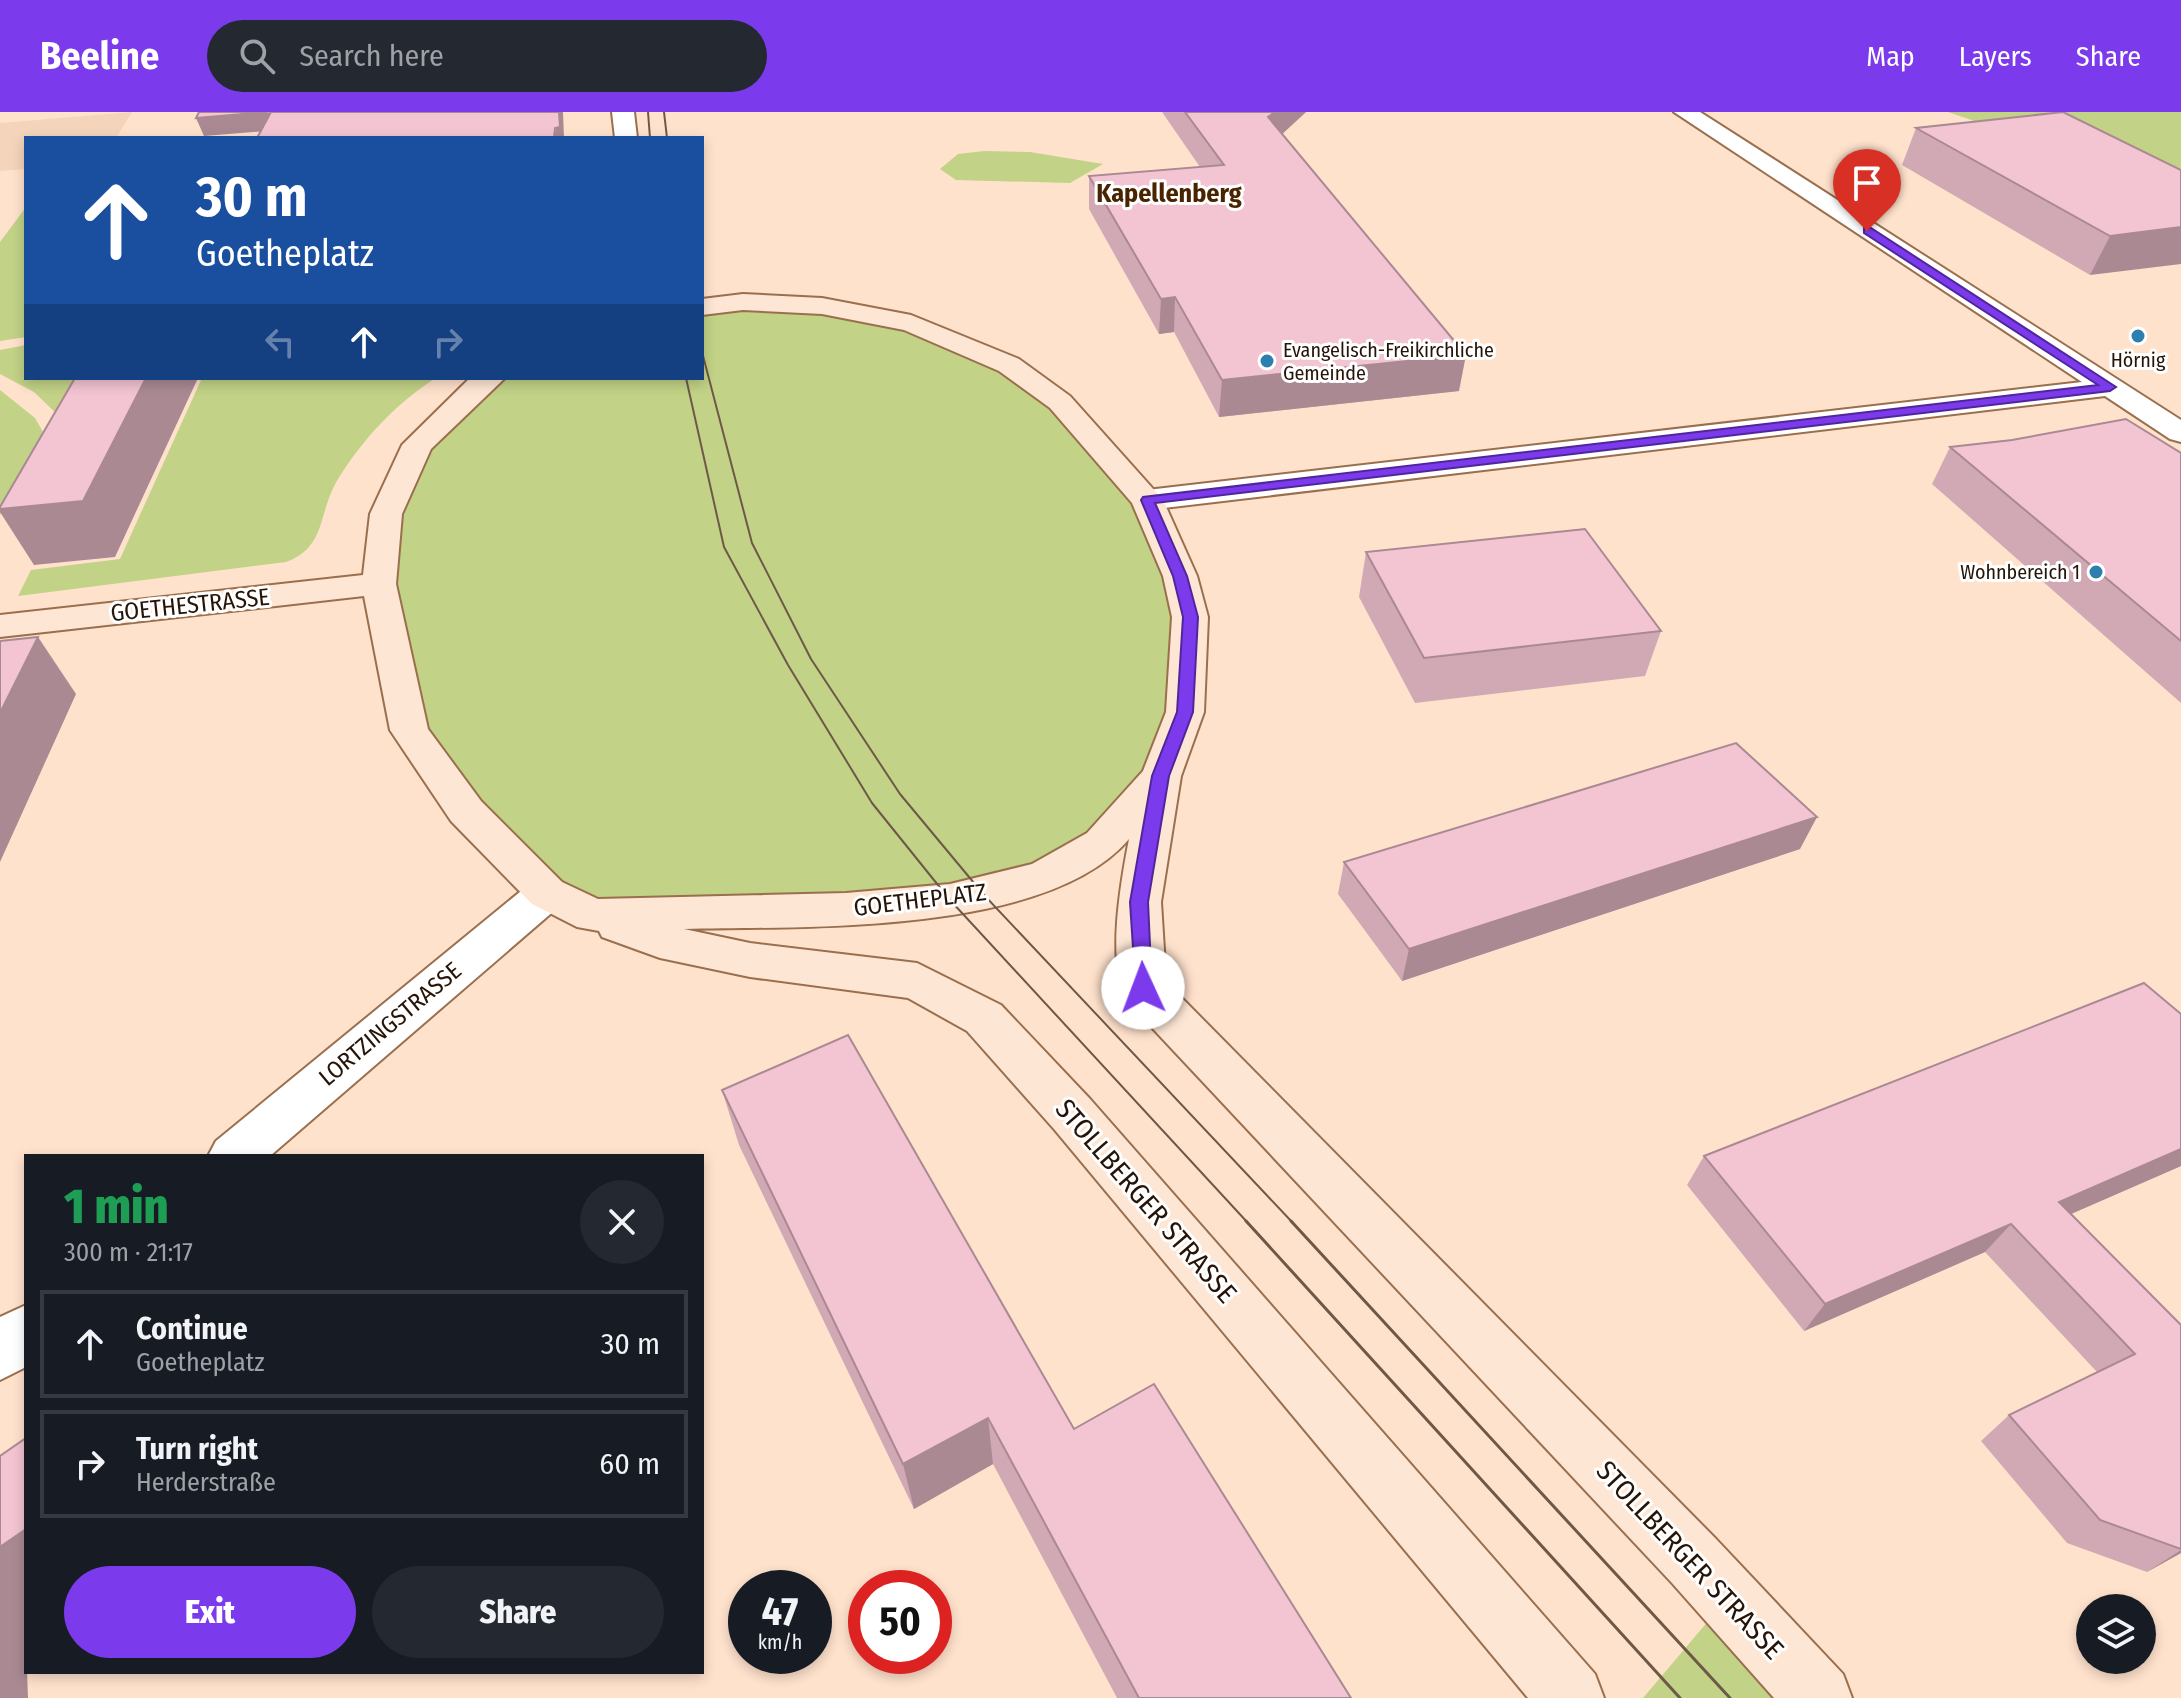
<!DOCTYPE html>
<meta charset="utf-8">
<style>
:root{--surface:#171b24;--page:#242831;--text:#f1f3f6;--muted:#9ea1a6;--line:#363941;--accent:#7c3aed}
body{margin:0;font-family:"Fira Sans Condensed",sans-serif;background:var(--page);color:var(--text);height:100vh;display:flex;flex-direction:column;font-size:30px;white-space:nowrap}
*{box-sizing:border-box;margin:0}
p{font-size:26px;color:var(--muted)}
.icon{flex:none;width:44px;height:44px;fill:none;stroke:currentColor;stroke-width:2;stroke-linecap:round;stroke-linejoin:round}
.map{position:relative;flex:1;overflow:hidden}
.sheet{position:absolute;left:24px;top:1042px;width:680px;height:520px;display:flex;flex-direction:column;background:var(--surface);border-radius:0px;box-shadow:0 4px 12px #0003}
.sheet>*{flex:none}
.banner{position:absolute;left:24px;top:24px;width:680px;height:244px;border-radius:0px;box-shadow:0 4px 12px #0003;background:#1a4fa0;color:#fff;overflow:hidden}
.buttons{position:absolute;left:2076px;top:1482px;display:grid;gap:16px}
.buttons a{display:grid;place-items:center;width:80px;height:80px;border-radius:50%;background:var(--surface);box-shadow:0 4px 12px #0003;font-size:40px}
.speed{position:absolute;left:728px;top:1458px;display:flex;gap:16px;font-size:40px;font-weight:700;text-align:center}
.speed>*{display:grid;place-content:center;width:104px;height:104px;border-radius:50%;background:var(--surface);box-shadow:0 4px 12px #0003;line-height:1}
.speed small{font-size:20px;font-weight:400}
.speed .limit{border:12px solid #d22;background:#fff;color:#111}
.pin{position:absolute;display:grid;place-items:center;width:68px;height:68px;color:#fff;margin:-82px -34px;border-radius:50% 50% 50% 0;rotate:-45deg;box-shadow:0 0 8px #0007}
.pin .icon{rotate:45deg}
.me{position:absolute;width:88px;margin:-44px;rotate:358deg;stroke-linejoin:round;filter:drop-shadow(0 0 6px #0008)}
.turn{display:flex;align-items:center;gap:28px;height:168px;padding:0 40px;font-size:36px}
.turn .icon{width:104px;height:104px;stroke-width:2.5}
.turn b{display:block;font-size:56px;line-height:68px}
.lanes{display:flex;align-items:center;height:76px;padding:0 40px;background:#0003;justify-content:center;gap:40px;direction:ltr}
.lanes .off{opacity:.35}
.round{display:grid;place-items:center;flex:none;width:84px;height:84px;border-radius:42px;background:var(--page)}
.headline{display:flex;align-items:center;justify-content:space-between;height:136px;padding:0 40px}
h1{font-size:48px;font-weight:800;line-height:60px;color:#1e9e55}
.button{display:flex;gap:16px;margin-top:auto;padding:16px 40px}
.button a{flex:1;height:92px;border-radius:48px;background:var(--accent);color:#fff;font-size:32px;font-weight:800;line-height:92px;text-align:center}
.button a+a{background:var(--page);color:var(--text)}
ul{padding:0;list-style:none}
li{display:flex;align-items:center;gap:24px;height:108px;margin:0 16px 12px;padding:0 24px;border:4px solid var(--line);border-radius:0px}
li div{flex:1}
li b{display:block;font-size:30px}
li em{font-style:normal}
header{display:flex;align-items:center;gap:48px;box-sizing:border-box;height:112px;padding:0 40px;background:var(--accent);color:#fff}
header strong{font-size:38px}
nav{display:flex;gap:44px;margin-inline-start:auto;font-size:28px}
.search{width:560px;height:72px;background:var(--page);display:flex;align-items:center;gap:20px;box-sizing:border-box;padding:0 28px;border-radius:44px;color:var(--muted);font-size:30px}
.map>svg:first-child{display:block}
.built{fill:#f5d4bc}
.green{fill:#c2d286}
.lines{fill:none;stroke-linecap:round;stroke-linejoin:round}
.minor-casing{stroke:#9a6f4e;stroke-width:4}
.secondary-casing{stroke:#9a6f4e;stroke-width:4}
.minor{fill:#fff;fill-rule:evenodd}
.secondary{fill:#fde6d4;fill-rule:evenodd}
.tram-far1{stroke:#6e5949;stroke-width:2}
.tram{stroke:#6e5949;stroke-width:3}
.wall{fill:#d1a9b5}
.shaded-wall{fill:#aa8993}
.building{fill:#f3c4d2;stroke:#aa8993;stroke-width:2}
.route{fill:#7c3aed;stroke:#51269a;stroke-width:2}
.poi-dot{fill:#2c7faf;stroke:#fff;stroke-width:3}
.labels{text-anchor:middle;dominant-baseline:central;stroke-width:6;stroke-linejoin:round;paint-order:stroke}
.far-poi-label{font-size:20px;fill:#251407;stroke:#fff;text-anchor:start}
.street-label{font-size:24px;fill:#251407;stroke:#fff}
.far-district-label{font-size:26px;font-weight:bold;fill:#492401;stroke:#fff}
.near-street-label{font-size:28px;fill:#251407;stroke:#fff}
</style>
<header>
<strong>Beeline</strong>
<div class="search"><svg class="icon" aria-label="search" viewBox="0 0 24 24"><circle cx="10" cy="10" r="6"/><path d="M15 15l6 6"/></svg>Search here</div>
<nav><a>Map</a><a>Layers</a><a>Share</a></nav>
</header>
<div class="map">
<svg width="2181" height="1586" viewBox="0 0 2181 1586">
<rect width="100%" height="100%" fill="#ffe2cc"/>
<path class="built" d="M132 0 116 26H26V57L0 59V11Z"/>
<g class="green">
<path d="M1948 0H2181V80Z"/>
<path d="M984 39 1030 40 1103 52 1070 71 956 68 940 57 958 42Z"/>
<path d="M26 95V225L0 229V130Z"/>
<path d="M702 195 843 197 1009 253 1147 388 1180 464 1161 664 1045 765 593 803 409 618 386 402 417 333 491 266H702Z"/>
<path d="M26 233V266H78L58 303 34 280 0 262V238Z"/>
<path d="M202 266H436C397 290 362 328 338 367 317 402 327 435 286 450L18 484 31 458 120 447Z"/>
<path d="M0 278 35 306 43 320 0 403Z"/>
<path d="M1715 1501 1791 1586H1643Z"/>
</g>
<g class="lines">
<g class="minor-casing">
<g id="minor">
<path d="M612 0H634L637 26H615Z"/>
<path d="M1674 0H1700L2181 308V330L2170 327 2105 284 1147 398 1136 395 1131 388 1136 381 1147 378 2082 270Z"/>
<path d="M547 765 562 770 569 781 562 792 270 1044H208L216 1029 532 770Z"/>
<path d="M26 1193V1255L0 1268V1205Z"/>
</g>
</g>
<g class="secondary-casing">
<path id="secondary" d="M743 182 822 186 911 203 1019 247 1070 284 1163 388 1197 464 1208 505 1204 600 1181 664 1161 790 1166 870 1716 1427 1843 1562 1852 1586H1774L1672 1471 1127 889C1106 851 1121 769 1129 727 1046 824 804 814 684 817L750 831 917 851 1001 893 1090 987 1595 1562 1604 1586H1528L1054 1017 967 919 908 886 750 865 660 846 602 825 599 819 577 815 532 792 451 709 390 618 364 484 0 525V503L363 463 370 402 402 333 470 266H505L431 337 402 402 396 472 428 617 481 689 562 770 598 787 846 781 950 772 1032 752 1087 721 1143 659 1166 600 1172 505 1163 464 1132 391 1050 296 999 259 904 218 822 202 743 198 702 203V187Z"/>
</g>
<use href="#minor" class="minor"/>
<use href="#secondary" class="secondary"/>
<g class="tram-far1">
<path d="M648 0 650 26"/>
<path d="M664 0 667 26"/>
<path d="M702 240 752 431 811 547 900 682 984 783 1293 1111"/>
<path d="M686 266 724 435 788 553 872 691 950 788 1248 1111"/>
</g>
<g class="tram">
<path d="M1246 1109 1680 1586"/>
<path d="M1291 1109 1730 1586"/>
</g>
</g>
<g class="wall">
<path d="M1162 0H1306L1282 22 1459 279 1219 305 1174 220 1159 222 1089 97V64L1200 55Z"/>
<path d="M1916 16 2181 58 2090 163 1902 53Z"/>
<path d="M1950 335 2181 341V591L1932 372Z"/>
<path d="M1366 440 1661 519 1645 564 1415 591 1359 485Z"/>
<path d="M1800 737 1402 869 1338 782 1344 750Z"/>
<path d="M2181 902V1054L2071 1102 2181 1213V1441L2147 1460 2067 1431 1981 1329 2009 1303 2097 1260 1985 1140 1804 1219 1687 1073 1704 1044Z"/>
<path d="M722 978 1074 1317 1351 1586H1117L993 1352 914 1397 739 1033Z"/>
</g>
<g class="shaded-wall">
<path d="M271 0 278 18 204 24 196 6Z"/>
<path d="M559 0H563L564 26H554Z"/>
<path d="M1275 0H1306L1266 37 1268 5Z"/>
<path d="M2181 115V152L2090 163 2110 124Z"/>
<path d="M1175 185 1174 220 1159 222 1161 187Z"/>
<path d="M1466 243 1459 279 1219 305 1222 268Z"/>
<path d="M146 266H198L115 445 34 453 0 400V397Z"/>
<path d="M38 525 76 582 0 750V601Z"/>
<path d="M1817 705 1800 737 1402 869 1409 837Z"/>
<path d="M2181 1037V1054L2032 1119 2059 1090Z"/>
<path d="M2011 1112 1985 1140 1804 1219 1825 1192Z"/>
<path d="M988 1306 993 1352 914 1397 903 1352Z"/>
<path d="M26 1417V1472L24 1474 28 1586H0V1435Z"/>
<path d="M2181 1438V1441L2147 1460Z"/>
</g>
<g class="building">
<path d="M199 0H267L196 6Z"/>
<path d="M271 0H559L560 15 555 16 554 26H257Z"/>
<path d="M1185 0H1275L1268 5 1466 243 1222 268 1175 185 1161 187 1089 64 1224 53Z"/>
<path d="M2063 0 2181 58V115L2110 124 1916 16Z"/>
<path d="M75 266H146L83 389 0 397V395Z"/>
<path d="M2126 307 2181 341V529L1950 335 2012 328Z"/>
<path d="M1585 417 1661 519 1424 546 1366 440Z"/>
<path d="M38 525 0 601V529Z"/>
<path d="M1736 631 1817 705 1409 837 1344 750Z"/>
<path d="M2144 871 2181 902V1037L2059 1090 2181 1213V1437L2100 1408 2009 1303 2135 1242 2011 1112 1825 1192 1704 1044Z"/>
<path d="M848 923 1074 1317 1154 1272 1351 1586H1139L988 1306 903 1352 722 978Z"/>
<path d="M26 1326V1417L0 1435V1344Z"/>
</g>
<path class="route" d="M1864 116H1871L2116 275 2110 279 1155 391 1187 464 1198 505 1193 600 1169 664 1148 790 1152 876 1149 881H1136L1130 790 1152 664 1177 600 1183 505 1173 464 1141 388 1143 385 2098 273 1864 121Z"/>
<g class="poi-dot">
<circle cx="2138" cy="224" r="8"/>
<circle cx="1267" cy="249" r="8"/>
<circle cx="2096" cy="460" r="8"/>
</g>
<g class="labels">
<g class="far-poi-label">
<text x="1283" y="238">Evangelisch-Freikirchliche<tspan x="1283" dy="23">Gemeinde</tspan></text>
<text x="2138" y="248" text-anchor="middle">Hörnig</text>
<text x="2080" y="460" text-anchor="end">Wohnbereich 1</text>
</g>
<g class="street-label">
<text transform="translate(190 493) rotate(-6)">GOETHESTRASSE</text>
<text transform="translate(920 788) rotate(-7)">GOETHEPLATZ</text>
<text transform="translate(390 912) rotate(-40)">LORTZINGSTRASSE</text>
</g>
<g class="far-district-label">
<text x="1169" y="81">Kapellenberg</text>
</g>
<g class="near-street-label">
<text transform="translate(1146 1089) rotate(49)">STOLLBERGER STRASSE</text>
<text transform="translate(1690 1448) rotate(47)">STOLLBERGER STRASSE</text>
</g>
</g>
</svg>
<div class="buttons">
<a><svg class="icon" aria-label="layers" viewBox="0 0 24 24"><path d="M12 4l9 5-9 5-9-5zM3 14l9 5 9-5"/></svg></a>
</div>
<div class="speed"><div>47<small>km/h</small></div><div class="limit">50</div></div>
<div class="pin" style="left:1867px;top:119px;background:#d93025"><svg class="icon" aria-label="arrive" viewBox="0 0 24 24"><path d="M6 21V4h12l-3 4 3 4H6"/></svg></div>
<svg class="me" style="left:1143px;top:876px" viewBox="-20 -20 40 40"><circle r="19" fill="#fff"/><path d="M0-13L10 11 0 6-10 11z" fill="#7c3aed"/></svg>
<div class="banner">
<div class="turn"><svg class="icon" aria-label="ahead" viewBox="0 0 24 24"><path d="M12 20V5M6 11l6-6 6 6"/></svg><div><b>30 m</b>Goetheplatz</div></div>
<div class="lanes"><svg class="icon off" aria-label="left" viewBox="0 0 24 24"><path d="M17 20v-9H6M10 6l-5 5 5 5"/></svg><svg class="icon" aria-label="ahead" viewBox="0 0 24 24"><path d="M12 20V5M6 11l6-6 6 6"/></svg><svg class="icon off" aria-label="right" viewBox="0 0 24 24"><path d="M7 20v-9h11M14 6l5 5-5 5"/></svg></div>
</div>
<section class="sheet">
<div class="headline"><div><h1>1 min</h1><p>300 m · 21:17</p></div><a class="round"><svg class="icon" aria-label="close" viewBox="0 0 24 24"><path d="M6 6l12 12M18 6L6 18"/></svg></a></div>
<ul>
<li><svg class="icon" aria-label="ahead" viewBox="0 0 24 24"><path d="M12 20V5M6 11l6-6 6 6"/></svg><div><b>Continue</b><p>Goetheplatz</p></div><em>30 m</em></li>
<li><svg class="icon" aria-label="right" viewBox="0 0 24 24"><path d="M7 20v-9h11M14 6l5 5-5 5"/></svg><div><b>Turn right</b><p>Herderstraße</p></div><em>60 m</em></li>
</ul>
<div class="button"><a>Exit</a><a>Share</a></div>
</section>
</div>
